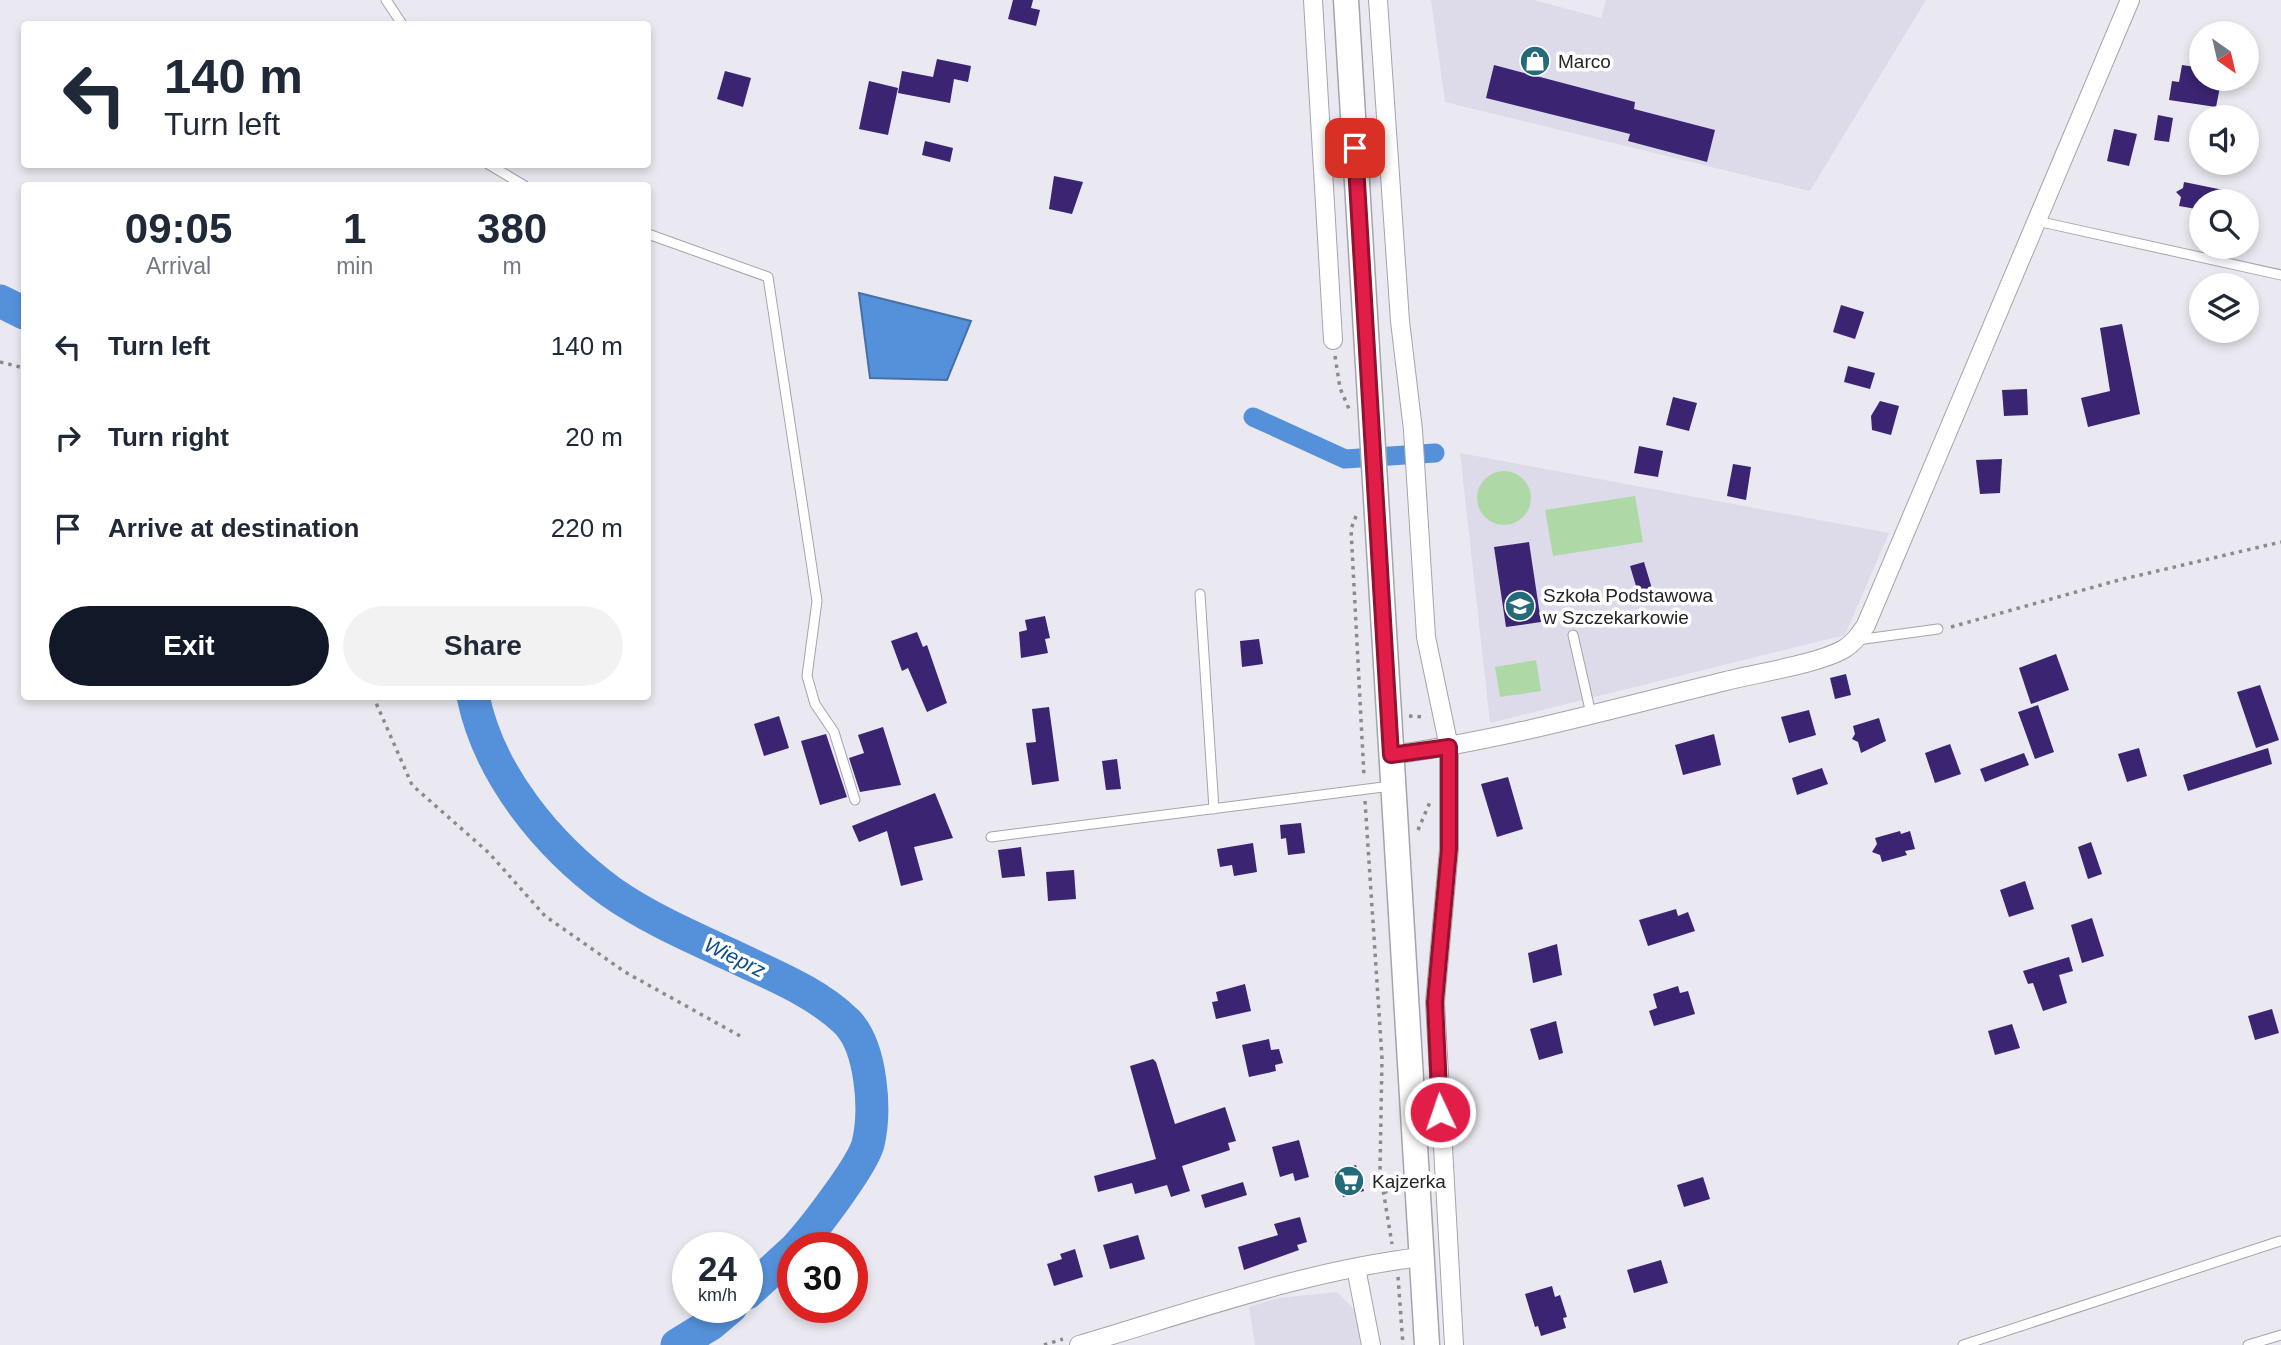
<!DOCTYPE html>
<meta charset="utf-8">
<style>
:root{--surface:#fff;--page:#f2f2f3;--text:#1f2937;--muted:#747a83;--accent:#111827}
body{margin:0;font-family:Helvetica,sans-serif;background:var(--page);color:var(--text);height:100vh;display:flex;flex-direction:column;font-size:26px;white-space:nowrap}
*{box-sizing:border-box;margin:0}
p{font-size:23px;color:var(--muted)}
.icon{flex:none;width:38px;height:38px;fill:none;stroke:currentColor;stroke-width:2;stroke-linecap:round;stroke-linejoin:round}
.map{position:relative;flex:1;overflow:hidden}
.details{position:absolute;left:21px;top:182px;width:630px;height:518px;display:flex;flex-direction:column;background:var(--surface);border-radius:7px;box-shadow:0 4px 10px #0003}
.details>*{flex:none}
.top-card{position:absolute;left:21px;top:21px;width:630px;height:147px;border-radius:7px;box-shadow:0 4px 10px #0003;background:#fff;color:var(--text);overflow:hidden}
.needle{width:46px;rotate:146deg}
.fabs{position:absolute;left:2189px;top:21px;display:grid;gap:14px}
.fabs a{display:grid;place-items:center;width:70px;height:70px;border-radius:50%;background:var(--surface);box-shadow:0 4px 10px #0003;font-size:35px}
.speed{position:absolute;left:672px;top:1232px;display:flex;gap:14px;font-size:35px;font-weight:700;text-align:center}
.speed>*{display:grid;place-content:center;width:91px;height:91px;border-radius:50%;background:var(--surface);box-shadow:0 4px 10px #0003;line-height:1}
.speed small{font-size:18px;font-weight:400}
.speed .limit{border:10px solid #d22;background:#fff;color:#111}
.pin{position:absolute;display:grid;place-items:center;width:60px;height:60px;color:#fff;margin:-30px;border-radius:14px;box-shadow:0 4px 10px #0006}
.me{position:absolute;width:77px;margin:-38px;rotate:357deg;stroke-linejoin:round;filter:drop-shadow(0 0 5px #0008)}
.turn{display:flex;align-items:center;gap:24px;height:147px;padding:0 28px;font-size:32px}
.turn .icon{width:91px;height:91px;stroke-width:2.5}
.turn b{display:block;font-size:49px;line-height:60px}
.eta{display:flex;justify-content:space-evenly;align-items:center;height:119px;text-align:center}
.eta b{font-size:42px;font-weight:600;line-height:49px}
.cta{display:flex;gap:14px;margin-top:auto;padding:14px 28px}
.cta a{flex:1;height:80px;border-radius:42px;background:var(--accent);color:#fff;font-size:28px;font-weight:600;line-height:80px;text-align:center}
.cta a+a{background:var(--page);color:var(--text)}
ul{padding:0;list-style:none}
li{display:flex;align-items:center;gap:21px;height:91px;padding:0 28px}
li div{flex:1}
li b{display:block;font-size:26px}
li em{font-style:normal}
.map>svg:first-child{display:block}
.built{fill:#dddbea}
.green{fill:#aed9a6}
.water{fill:#5591da;stroke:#4770a4;stroke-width:2}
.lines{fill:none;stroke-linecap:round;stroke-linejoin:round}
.canal{stroke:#5591da;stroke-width:19}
.river{stroke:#5591da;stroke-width:33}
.building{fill:#3b2472}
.service-casing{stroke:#a5a4ab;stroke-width:11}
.minor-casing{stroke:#a5a4ab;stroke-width:20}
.secondary-casing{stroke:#a5a4ab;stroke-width:27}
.path{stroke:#8b8a8f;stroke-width:3.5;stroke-dasharray:3.5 5;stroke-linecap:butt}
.service{stroke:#fff;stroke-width:9}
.minor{stroke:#fff;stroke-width:18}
.secondary{stroke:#fff;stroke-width:24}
.route-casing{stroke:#92132f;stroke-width:18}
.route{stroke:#e11d48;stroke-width:12}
.labels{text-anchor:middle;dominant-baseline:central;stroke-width:7;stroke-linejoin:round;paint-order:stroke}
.poi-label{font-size:19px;fill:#252427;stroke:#fff;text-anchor:start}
.water-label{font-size:21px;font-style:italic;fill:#0c4c8e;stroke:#fff}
</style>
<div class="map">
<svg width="2281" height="1345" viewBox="0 0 2281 1345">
<rect width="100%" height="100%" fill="#eae9f1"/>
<g class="built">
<path d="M1431 0H1534L1601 18 1606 0H1926L1810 191 1445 102Z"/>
<path d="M1460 453 1889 533 1845 635 1490 723Z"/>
<path d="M1337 1292 1355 1310 1361 1345H1255L1249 1307 1278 1298Z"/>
</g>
<g class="green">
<circle cx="1504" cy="498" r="27"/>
<path d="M1635 496 1643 542 1553 556 1545 510Z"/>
<path d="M1536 660 1541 691 1500 697 1495 667Z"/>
</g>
<path class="water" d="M859 293 971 321 947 380 870 378Z"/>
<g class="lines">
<path class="canal" d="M1253 417 1345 459 1435 453"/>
<g class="river">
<path d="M0 301 24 313"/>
<path d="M473 696C489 775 548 846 611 892 648 918 692 937 733 956 772 975 815 991 847 1022 872 1048 876 1111 868 1144 862 1166 813 1230 796 1248"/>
<path d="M747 1293 793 1251"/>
<path d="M677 1345 711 1324 731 1307"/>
</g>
</g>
<g class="building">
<path d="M1013 0H1033L1031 8 1040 10 1036 26 1008 19Z"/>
<path d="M937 59 971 66 968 82 954 79 950 103 898 93 902 71 933 77Z"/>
<path d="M1494 65 1635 102 1634 109 1715 130 1707 162 1628 141 1630 134 1486 98Z"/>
<path d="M2182 65 2202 68V79H2209L2208 85 2220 87 2216 107 2169 100 2172 81 2179 82Z"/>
<path d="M725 71 751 78 743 107 717 99Z"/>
<path d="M869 81 898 88 888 135 859 129Z"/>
<path d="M2158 115 2173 118 2169 142 2154 140Z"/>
<path d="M2114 129 2137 134 2129 166 2107 161Z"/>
<path d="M925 141 953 148 950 162 922 155Z"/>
<path d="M1054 176 1083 182 1072 214 1049 209Z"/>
<path d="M2184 182 2238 193 2237 201H2202V210L2179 206 2181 197 2176 192 2183 188Z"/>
<path d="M1841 305 1864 312 1855 339 1833 332Z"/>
<path d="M2122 324 2140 414 2088 427 2081 398 2110 391 2100 328Z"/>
<path d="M1848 366 1875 373 1870 389 1844 382Z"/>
<path d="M2027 389 2028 415 2004 416 2002 390Z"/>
<path d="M1673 397 1697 403 1689 431 1666 425Z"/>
<path d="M1880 401 1899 406 1891 435 1872 430 1871 416Z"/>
<path d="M1639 446 1663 451 1658 477 1634 473Z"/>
<path d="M2002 459 2000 493 1980 494 1976 460Z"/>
<path d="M1733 464 1751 467 1746 500 1727 496Z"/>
<path d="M1529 542 1541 622 1506 627 1494 547Z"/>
<path d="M1644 562 1653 592 1639 596 1630 566Z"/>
<path d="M1045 616 1050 638 1045 639 1048 653 1021 658 1019 632 1027 630 1025 620Z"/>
<path d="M917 632 923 647 927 645 947 703 927 712 908 668 902 671 891 641Z"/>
<path d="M1259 639 1263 664 1242 667 1240 641Z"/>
<path d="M2056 654 2069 690 2031 704 2019 668Z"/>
<path d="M1846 674 1851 695 1835 699 1830 678Z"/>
<path d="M2260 685 2279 740 2256 748 2237 692Z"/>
<path d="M2038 705 2054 752 2035 759 2018 712Z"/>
<path d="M1049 707 1059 781 1032 785 1026 743 1036 742 1032 709Z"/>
<path d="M1809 710 1816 735 1789 743 1781 717Z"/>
<path d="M779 716 789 748 764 756 754 724Z"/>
<path d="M1879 718 1886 741 1861 753 1858 742 1852 739 1855 734 1853 726Z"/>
<path d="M883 727 901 785 860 792 849 758 864 753 858 735Z"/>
<path d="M826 734 847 797 820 805 801 741Z"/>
<path d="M1714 734 1721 765 1683 775 1675 745Z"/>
<path d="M1950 744 1961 774 1935 783 1925 753Z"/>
<path d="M2139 748 2147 776 2127 782 2118 754Z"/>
<path d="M2268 748 2272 764 2188 791 2183 775Z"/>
<path d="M2024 753 2029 765 1985 782 1980 769Z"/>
<path d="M1117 759 1121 789 1106 790 1102 761Z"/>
<path d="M1822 768 1828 784 1797 795 1792 778Z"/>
<path d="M1508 777 1523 829 1497 837 1481 784Z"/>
<path d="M935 793 953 838 914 847 923 880 901 886 887 831 859 842 852 826Z"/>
<path d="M1301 823 1305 853 1288 855 1286 838 1281 839 1280 825Z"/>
<path d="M1900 831 1901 834 1910 831 1915 849 1905 851 1907 855 1882 862 1880 855 1872 852 1877 844 1875 838Z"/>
<path d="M2091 842 2102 874 2088 879 2078 847Z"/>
<path d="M1253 843 1257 872 1234 876 1232 865 1220 867 1217 849Z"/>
<path d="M1021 847 1025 876 1002 878 998 850Z"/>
<path d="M1074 870 1076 899 1048 901 1046 872Z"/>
<path d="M2025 881 2034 909 2009 917 2000 890Z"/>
<path d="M1676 909 1678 916 1688 912 1695 931 1648 946 1639 920Z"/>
<path d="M2092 918 2104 956 2082 963 2071 925Z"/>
<path d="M1557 944 1562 975 1533 983 1528 953Z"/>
<path d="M2069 957 2073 971 2059 975 2067 1003 2043 1011 2033 983 2028 984 2023 971Z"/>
<path d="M1245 984 1251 1011 1216 1019 1212 1002 1218 1001 1216 992Z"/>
<path d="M1678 986 1680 993 1688 991 1695 1014 1654 1026 1649 1011 1657 1008 1653 994Z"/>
<path d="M2272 1009 2279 1033 2255 1040 2248 1016Z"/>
<path d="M1556 1021 1563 1053 1539 1060 1530 1029Z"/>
<path d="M2012 1024 2020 1048 1995 1055 1988 1031Z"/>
<path d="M1269 1039 1271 1050 1279 1049 1283 1063 1275 1065 1276 1071 1249 1077 1242 1045Z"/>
<path d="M1153 1059 1156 1062 1175 1124 1225 1107 1236 1141 1228 1143 1230 1150 1182 1166 1190 1191 1171 1197 1167 1185 1135 1194 1132 1183 1098 1192 1094 1176 1156 1159 1130 1066Z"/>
<path d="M1299 1140 1309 1177 1295 1181 1293 1173 1280 1177 1272 1147Z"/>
<path d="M1356 1165 1364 1191 1343 1197 1335 1172Z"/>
<path d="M1703 1177 1710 1199 1684 1207 1677 1185Z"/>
<path d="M1243 1182 1247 1195 1205 1208 1201 1195Z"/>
<path d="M1300 1217 1307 1242 1297 1245 1299 1250 1244 1270 1238 1247 1278 1235 1274 1224Z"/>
<path d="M1138 1235 1145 1259 1110 1269 1103 1245Z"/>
<path d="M1075 1249 1083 1277 1054 1286 1047 1264 1062 1259 1060 1254Z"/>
<path d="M1661 1260 1668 1283 1634 1293 1627 1270Z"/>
<path d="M1552 1286 1555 1297 1560 1295 1567 1317 1563 1318 1566 1328 1541 1336 1538 1326 1535 1327 1525 1294Z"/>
</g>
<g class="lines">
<g class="service-casing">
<g id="service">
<path d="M386 0 402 24"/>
<path d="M488 164 525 186"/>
<path d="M2037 221 2281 275"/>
<path d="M648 234 768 277 817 601 807 676 815 704 834 732 855 800"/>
<path d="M1200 594 1214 809"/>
<path d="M1573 635 1591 714"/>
<path d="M1857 640 1938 629"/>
<path d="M991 837 1391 786"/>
<path d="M1963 1345 2280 1241"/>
<path d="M2248 1345 2281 1335"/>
</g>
</g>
<g class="minor-casing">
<g id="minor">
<path d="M1313 0 1333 340"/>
<path d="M1378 0 1400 321 1413 430 1426 637 1449 747V849L1435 1002 1454 1345"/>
<path d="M1391 755C1504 740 1615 708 1726 681 1757 673 1818 664 1844 649 1854 643 1860 634 1866 625L2130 0"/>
<path d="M1356 1268 1371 1345"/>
<path d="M1079 1345C1191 1312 1304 1271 1421 1257"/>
</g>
</g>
<g class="secondary-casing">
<path id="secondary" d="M1346 0 1427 1345"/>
</g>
<g class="path">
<path d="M1335 356 1340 388 1349 409"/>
<path d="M0 362 24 368"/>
<path d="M1356 516 1351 529 1364 776"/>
<path d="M1951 627 2119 580 2281 542"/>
<path d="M373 696 412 785 489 853 545 916 625 972 740 1036"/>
<path d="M1409 716 1426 717"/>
<path d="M1365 801 1382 1058 1380 1171 1392 1244"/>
<path d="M1418 830 1430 802"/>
<path d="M1384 1192 1400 1191"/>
<path d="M1398 1277 1403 1345"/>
<path d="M1044 1345 1063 1339"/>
</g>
<use href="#service" class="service"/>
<use href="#minor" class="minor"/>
<use href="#secondary" class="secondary"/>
</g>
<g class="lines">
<g class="route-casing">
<path id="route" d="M1355 148 1391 755 1449 747V849L1435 1002 1440 1112"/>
</g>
<use href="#route" class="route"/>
</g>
<defs>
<g id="shop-disc" transform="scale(1.575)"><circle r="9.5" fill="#246a79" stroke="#fff"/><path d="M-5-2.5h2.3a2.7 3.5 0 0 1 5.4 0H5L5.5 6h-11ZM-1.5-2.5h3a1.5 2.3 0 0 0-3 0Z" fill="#fff"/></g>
<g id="school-disc" transform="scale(1.575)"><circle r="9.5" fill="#246a79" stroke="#fff"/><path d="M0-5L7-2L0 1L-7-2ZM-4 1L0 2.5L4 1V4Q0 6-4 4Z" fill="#fff"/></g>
<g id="supermarket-disc" transform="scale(1.575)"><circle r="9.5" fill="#246a79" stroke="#fff"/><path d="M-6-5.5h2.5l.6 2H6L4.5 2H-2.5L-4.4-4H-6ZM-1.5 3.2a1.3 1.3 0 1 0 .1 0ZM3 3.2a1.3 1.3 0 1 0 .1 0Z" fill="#fff"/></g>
</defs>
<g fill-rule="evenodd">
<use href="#shop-disc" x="1535" y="61"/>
<use href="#school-disc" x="1520" y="606"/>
<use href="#supermarket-disc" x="1349" y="1181"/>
</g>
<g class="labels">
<g class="poi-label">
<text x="1558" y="61">Marco</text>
<text x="1543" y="595">Szkoła Podstawowa<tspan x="1543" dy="22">w Szczekarkowie</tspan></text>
<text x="1372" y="1181">Kajzerka</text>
</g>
<g class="water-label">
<text transform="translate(735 957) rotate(26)">Wieprz</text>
</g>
</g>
</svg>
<div class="fabs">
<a><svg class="needle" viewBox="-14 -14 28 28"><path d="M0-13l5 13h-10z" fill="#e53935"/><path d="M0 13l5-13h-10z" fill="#747a83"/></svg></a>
<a><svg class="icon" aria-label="sound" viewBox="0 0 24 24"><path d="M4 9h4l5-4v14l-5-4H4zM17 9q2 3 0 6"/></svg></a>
<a><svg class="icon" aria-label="search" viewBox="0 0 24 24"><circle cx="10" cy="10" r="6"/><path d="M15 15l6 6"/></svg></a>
<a><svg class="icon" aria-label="layers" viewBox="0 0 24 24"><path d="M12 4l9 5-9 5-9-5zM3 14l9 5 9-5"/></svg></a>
</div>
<div class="speed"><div>24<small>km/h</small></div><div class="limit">30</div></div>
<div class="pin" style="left:1355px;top:148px;background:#d93025"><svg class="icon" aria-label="arrive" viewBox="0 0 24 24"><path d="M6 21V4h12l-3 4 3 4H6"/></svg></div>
<svg class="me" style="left:1440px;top:1112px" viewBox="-20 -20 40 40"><circle r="17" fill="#e11d48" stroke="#fff" stroke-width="3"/><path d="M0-11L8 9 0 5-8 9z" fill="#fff"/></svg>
<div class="top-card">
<div class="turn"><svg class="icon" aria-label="left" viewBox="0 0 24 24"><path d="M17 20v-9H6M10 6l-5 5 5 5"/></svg><div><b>140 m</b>Turn left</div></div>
</div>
<section class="details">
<div class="eta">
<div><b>09:05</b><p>Arrival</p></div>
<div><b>1</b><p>min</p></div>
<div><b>380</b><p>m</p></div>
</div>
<ul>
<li><svg class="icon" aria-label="left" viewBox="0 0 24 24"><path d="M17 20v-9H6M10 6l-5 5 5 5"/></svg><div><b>Turn left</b></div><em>140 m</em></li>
<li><svg class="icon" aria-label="right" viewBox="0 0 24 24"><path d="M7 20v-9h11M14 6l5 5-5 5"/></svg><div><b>Turn right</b></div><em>20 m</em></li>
<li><svg class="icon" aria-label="arrive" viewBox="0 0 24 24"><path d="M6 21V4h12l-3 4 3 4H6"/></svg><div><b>Arrive at destination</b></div><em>220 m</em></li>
</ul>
<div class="cta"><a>Exit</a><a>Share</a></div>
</section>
</div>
